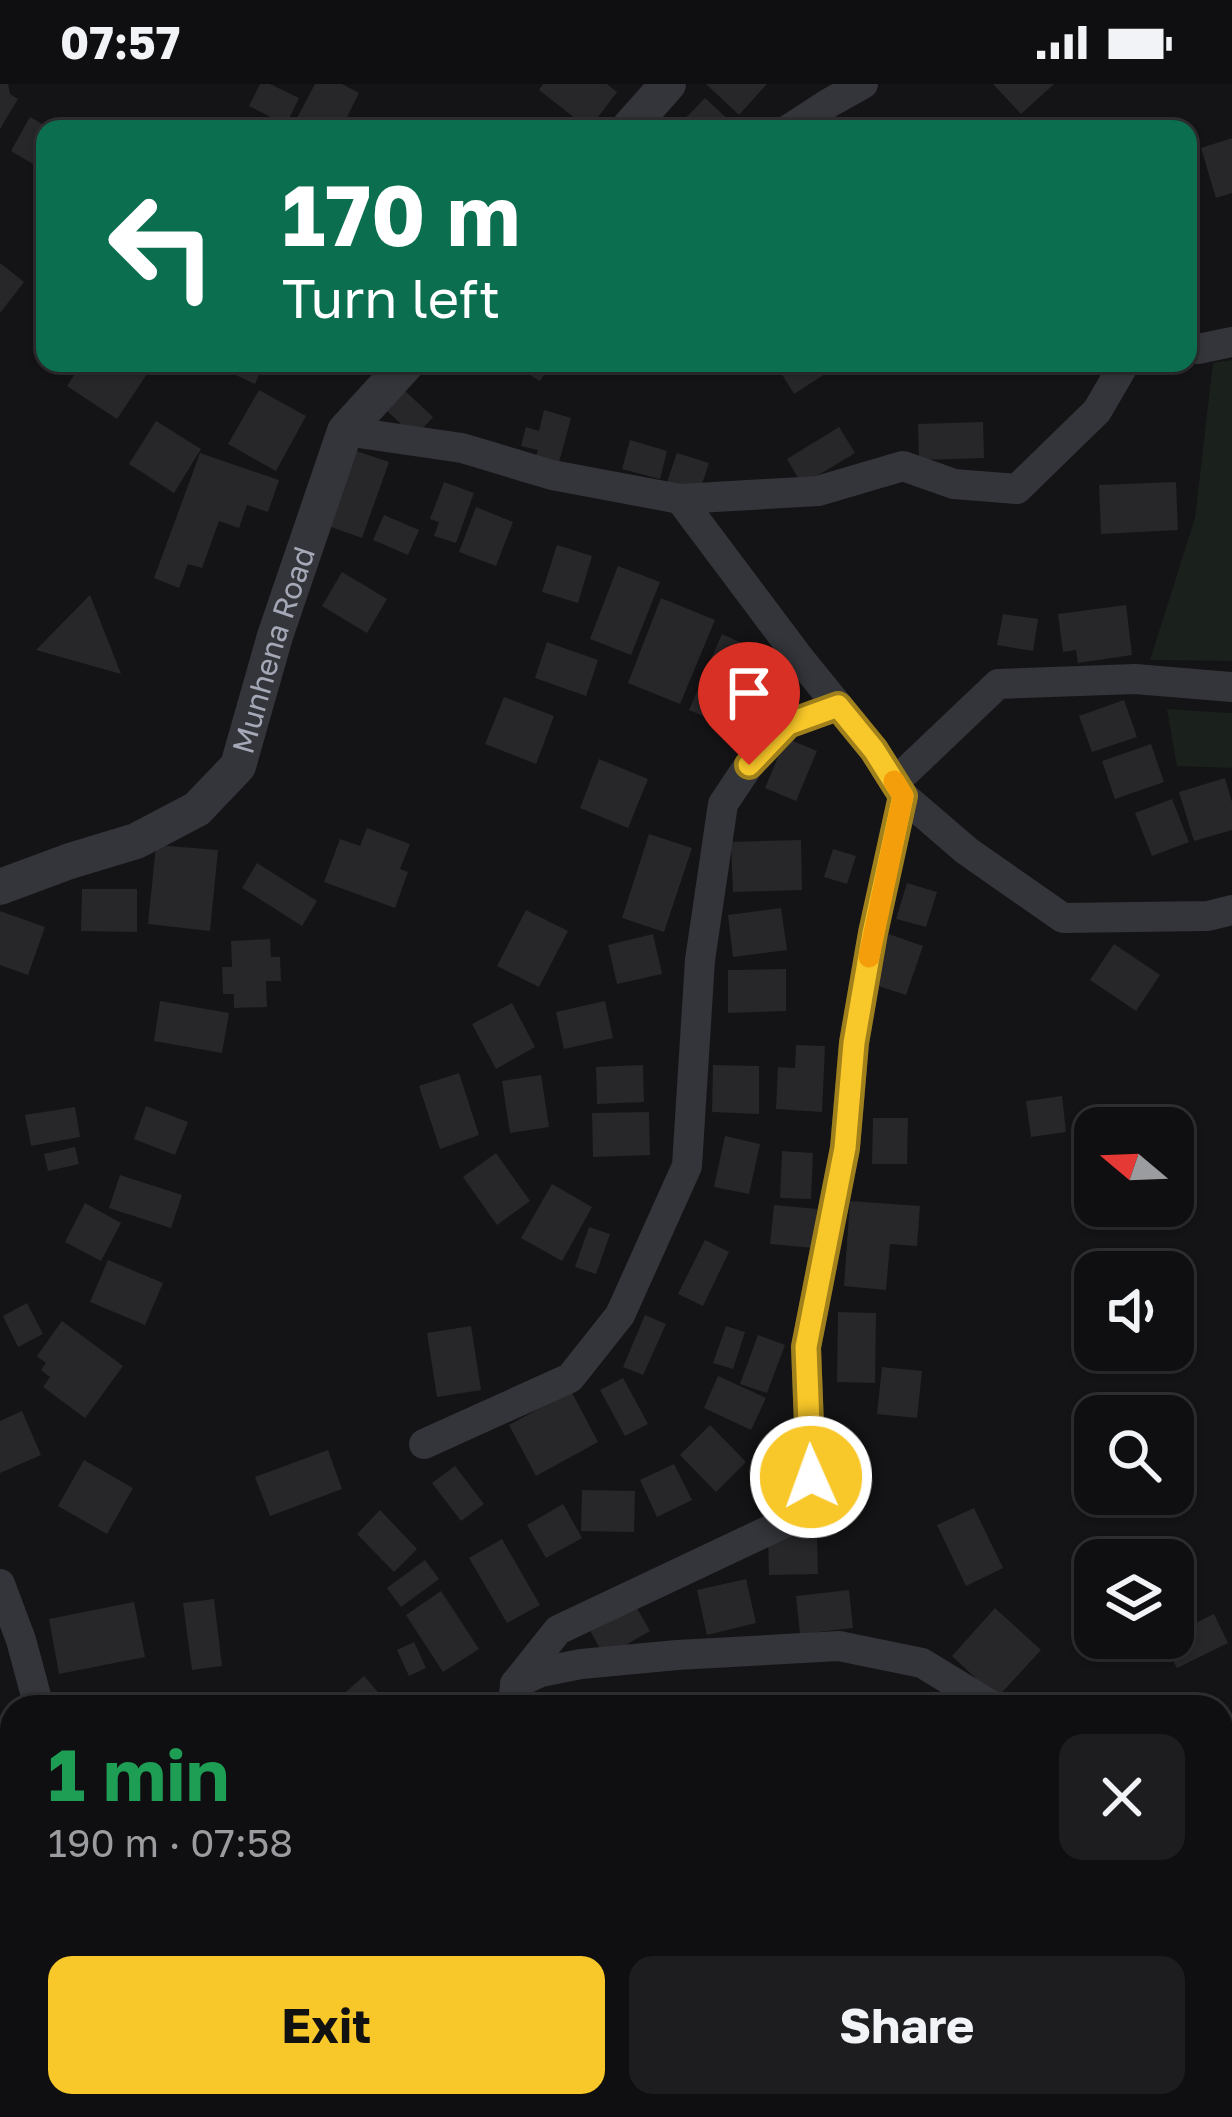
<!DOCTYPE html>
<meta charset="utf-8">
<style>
:root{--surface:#0f0e10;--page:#1d1c1e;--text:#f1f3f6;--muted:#9b9c9f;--line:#2f2e30;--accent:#f8c729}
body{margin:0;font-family:"Golos Text",sans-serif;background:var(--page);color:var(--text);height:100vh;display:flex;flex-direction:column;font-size:45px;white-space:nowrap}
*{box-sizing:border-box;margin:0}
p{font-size:39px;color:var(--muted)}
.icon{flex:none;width:66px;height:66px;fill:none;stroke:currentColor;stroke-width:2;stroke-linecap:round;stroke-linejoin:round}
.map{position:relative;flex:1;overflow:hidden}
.sheet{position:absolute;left:0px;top:1611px;width:1233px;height:423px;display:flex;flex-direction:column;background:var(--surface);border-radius:36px 36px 0 0;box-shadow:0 3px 9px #0004,0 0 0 3px var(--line)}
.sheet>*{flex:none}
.hud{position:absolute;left:36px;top:36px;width:1161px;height:252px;border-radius:24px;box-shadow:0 3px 9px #0004,0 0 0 3px var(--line);background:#0b6e4f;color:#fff;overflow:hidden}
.needle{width:78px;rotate:289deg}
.tools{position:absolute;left:1074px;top:1023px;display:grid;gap:24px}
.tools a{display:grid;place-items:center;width:120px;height:120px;border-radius:24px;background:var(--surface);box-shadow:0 3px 9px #0004,0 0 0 3px var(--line);font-size:60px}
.pin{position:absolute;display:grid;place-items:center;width:102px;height:102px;color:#fff;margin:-123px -51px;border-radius:50% 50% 50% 0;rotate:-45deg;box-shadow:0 0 12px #0007}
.pin .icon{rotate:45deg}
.me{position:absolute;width:132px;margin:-66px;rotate:358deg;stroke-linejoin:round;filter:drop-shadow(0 0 9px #0008)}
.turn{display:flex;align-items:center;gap:42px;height:252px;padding:0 48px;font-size:54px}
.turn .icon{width:156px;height:156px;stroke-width:2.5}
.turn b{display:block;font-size:84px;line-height:102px}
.round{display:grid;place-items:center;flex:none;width:126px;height:126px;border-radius:24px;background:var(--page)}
.head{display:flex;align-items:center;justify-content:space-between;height:204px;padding:0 48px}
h1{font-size:72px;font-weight:700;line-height:90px;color:#1e9e55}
.primary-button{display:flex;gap:24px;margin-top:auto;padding:24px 48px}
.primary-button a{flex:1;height:138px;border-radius:24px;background:var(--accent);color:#111;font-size:48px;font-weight:700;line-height:138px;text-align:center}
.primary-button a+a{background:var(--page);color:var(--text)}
.status{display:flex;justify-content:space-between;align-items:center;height:84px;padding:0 60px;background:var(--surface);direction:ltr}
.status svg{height:33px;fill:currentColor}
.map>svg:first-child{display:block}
.green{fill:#1a201b}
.building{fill:#272629}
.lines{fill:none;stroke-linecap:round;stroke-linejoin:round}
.minor{stroke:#34353a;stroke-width:30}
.tertiary{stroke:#34353a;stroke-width:36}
.route-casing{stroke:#a1811b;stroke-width:30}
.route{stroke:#f8c729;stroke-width:21}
.slow{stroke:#f59e0b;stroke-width:21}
.labels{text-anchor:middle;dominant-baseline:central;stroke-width:12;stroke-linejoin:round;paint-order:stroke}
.street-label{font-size:30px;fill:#a5a8b6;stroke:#0f0f10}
</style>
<div class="status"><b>07:57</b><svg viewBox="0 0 49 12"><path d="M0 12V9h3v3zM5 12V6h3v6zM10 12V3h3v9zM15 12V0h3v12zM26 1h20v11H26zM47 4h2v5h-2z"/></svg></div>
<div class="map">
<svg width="1232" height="2033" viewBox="0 0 1232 2033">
<rect width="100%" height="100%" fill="#141315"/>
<g class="green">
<path d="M1232 276V577L1150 576 1195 434 1213 279Z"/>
<path d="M1167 625 1232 629V684L1177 682Z"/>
</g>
<g class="building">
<path d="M0 0H8L10 10 18 15 0 45Z"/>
<path d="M260 0H270L299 14 286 41 249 22Z"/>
<path d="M315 0H342L359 9 341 45H319L297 34Z"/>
<path d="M543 0H607L617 8 589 45 539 6Z"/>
<path d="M706 0H767L739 31Z"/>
<path d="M993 0H1054L1021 30Z"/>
<path d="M705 14 733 40 728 45H675Z"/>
<path d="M30 33 51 45H45V87L11 67Z"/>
<path d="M1232 54V109L1216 114 1201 64Z"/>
<path d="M0 179 24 198 0 229Z"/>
<path d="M82 279H138L149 287 117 335 67 302Z"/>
<path d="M210 279H264L255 300Z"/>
<path d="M510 279H551L540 297Z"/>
<path d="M775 279H842L794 310Z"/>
<path d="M259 306 306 332 276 387 228 360Z"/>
<path d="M404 306 433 333 415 353 386 326Z"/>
<path d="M544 326 571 334 558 382 535 376 538 366 521 362 526 343 539 347Z"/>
<path d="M156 337 201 365 174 409 129 380Z"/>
<path d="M983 338 984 374 919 376 918 340Z"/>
<path d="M839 343 855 369 802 401 787 375Z"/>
<path d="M630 356 667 367 660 395 622 385Z"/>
<path d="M344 363 389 378 362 454 317 438Z"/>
<path d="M200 369 279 396 268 428 247 421 239 444 219 437 202 484 188 480 179 504 154 494Z"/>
<path d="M677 369 709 379 699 409 667 398Z"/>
<path d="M444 398 474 409 456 459 434 452 439 438 430 435Z"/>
<path d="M1176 398 1178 446 1101 450 1099 401Z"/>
<path d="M476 423 513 438 496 482 459 468Z"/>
<path d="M384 431 419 446 408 471 373 456Z"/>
<path d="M557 461 592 472 578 519 542 508Z"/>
<path d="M618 482 660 498 631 571 590 555Z"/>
<path d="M342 488 387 515 367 549 322 522Z"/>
<path d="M90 511 121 590 36 566Z"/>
<path d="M661 514 715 536 680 620 628 599Z"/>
<path d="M1126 521 1132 571 1078 579 1076 566 1063 568 1058 530Z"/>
<path d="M1003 530 1038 535 1033 567 997 561Z"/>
<path d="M722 550 770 572 738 647 689 626Z"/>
<path d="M547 558 598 576 586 612 535 594Z"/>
<path d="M504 613 554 632 536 680 485 660Z"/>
<path d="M1124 616 1137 653 1092 668 1079 632Z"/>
<path d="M786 654 817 667 796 717 765 704Z"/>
<path d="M1151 660 1164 698 1115 715 1102 677Z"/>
<path d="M599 675 648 695 628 744 580 724Z"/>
<path d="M1225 694 1232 718V746L1194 757 1179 708Z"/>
<path d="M1172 715 1189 758 1152 772 1135 729Z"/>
<path d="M367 744 410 760 400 785 408 788 395 824 324 798 340 755 360 762Z"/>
<path d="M649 750 692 764 664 848 622 834Z"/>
<path d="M801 756 802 806 733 808 731 758Z"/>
<path d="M156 761 218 766 210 847 148 840Z"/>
<path d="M833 765 856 772 847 800 824 793Z"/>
<path d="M257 779 317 817 302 842 242 804Z"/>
<path d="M907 799 937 808 926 843 896 835Z"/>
<path d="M82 805H137V848L81 847Z"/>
<path d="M781 824 787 866 733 873 728 831Z"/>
<path d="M526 826 568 847 539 903 497 882Z"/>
<path d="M0 827 45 843 28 891 0 881Z"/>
<path d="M886 849 923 862 906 911 869 899Z"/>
<path d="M653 850 662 890 617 900 608 861Z"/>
<path d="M270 855 271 873H280L281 897H266L267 923 234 924V910H223L222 883H232L231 857Z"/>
<path d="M1114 860 1160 891 1136 927 1090 896Z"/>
<path d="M786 885V927L728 929V886Z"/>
<path d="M160 917 229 929 222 969 154 957Z"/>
<path d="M605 917 613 954 564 965 556 928Z"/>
<path d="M512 919 535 963 496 985 472 940Z"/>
<path d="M796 961 825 962 822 1028 776 1025 778 983 795 984Z"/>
<path d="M643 981 644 1018 597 1020 596 983Z"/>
<path d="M713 981 759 982V1030L712 1028Z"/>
<path d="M459 989 479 1051 440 1065 419 1002Z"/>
<path d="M541 991 549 1043 510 1049 502 997Z"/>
<path d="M1062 1012 1066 1048 1031 1053 1026 1017Z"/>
<path d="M146 1022 188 1038 175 1071 134 1055Z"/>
<path d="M75 1023 80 1053 31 1062 25 1031Z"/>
<path d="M649 1028 650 1071 593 1073 592 1029Z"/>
<path d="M873 1034H908L907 1080H872Z"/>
<path d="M725 1052 760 1060 749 1110 714 1103Z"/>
<path d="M75 1063 79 1080 48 1087 44 1070Z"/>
<path d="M782 1067 813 1069 811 1115 780 1114Z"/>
<path d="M496 1069 530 1117 497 1141 463 1093Z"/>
<path d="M120 1091 182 1111 171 1144 109 1124Z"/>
<path d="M552 1100 592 1123 562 1177 521 1154Z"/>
<path d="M850 1117 920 1122 917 1162 890 1160 886 1206 844 1202Z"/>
<path d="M85 1119 121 1139 101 1177 65 1158Z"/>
<path d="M774 1121 817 1125 814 1164 770 1160Z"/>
<path d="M589 1143 610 1150 596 1190 575 1183Z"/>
<path d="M705 1156 729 1168 703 1222 678 1210Z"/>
<path d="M108 1176 163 1199 145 1241 90 1218Z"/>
<path d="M27 1219 43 1250 18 1263 3 1232Z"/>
<path d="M838 1228 876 1229 875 1299 837 1298Z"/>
<path d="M645 1231 666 1240 643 1291 623 1283Z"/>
<path d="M62 1237 123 1282 85 1334 43 1303 50 1293 41 1286 46 1279 37 1272Z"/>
<path d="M471 1242 481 1306 437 1313 427 1249Z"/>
<path d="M726 1242 745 1248 733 1285 713 1279Z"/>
<path d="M758 1251 785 1261 767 1309 740 1300Z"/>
<path d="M882 1283 922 1287 917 1334 877 1330Z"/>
<path d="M718 1292 766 1314 751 1346 704 1324Z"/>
<path d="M623 1294 648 1340 625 1352 600 1306Z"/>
<path d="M571 1307 598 1358 536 1392 509 1341Z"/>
<path d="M22 1327 41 1371 0 1389V1337Z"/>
<path d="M710 1341 746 1378 716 1408 680 1371Z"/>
<path d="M328 1366 342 1405 270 1432 255 1393Z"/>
<path d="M84 1376 133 1404 107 1450 58 1422Z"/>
<path d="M674 1380 692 1416 657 1433 640 1396Z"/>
<path d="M455 1382 484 1420 461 1437 432 1399Z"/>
<path d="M582 1406 635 1407 634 1448 581 1447Z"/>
<path d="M563 1420 582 1454 546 1474 527 1441Z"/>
<path d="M974 1424 1003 1484 966 1502 937 1441Z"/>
<path d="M380 1426 417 1465 394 1488 357 1450Z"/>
<path d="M817 1450 818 1490 769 1491 768 1451Z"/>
<path d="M502 1455 540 1521 507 1539 469 1474Z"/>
<path d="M425 1476 439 1495 401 1523 387 1504Z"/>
<path d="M746 1495 756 1539 707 1551 697 1506Z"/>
<path d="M849 1506 853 1544 800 1550 796 1512Z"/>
<path d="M441 1507 479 1565 443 1588 406 1531Z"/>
<path d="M214 1515 222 1582 192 1586 183 1519Z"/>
<path d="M134 1518 145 1573 59 1590 49 1535Z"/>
<path d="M634 1519 650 1547 605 1573 589 1545Z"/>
<path d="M995 1524 1041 1566 997 1614 952 1572Z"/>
<path d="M1214 1530 1228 1559 1177 1584 1162 1556 1173 1554V1550Z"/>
<path d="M414 1558 426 1584 409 1592 397 1566Z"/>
<path d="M364 1592 391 1623H329Z"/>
<rect x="0" y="1738" width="12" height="51"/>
<path d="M12 1798V1855L0 1856V1799Z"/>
<path d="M1225 1820 1232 1831V1853L1221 1861V1823Z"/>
<path d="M2 1863 12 1864V1899L0 1898Z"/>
<path d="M1232 1933V1973L1221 1975V1935Z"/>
<path d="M0 1967 12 1968V2010H0Z"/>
<path d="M26 2022H96V2033H25Z"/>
<path d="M875 2022H911L917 2033H881Z"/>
<path d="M1119 2022H1197L1200 2030 1193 2033H1123Z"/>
</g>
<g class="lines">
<g class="minor">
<path d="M789 45 829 19 863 0"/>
<path d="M1188 260 1198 265 1232 258"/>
<path d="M345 347 462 364 552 391 680 415 818 407 903 382 954 400 1017 405 1097 327 1125 279"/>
<path d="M895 698 998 600 1135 595 1232 603"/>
<path d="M903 712 967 767 1063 834 1208 832 1232 826"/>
<path d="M424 1360 570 1294 620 1231 687 1082 700 876 723 720 749 681 788 640 838 622"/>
<path d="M0 1500 21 1556 39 1623"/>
<path d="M515 1600 558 1546 793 1435 811 1393 806 1263 845 1064 854 959 873 849 903 712 874 666 800 575 680 415"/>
<path d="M513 1623 515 1600 541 1588 581 1580 677 1571 839 1562 922 1579 994 1623"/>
<path d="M1221 1774 1232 1769"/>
<path d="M0 1913 12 1914"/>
<path d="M1097 2033 1099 2022"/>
</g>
<g class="tertiary">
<path d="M628 45 668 0"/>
<path id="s1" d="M0 803 70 777 136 757 197 725 238 682 275 552 345 347 407 279"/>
</g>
</g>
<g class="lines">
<g class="route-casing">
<path id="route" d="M749 681 788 640 838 622 874 666 903 712 873 849 854 959 845 1064 806 1263 811 1393"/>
</g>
<use href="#route" class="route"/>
<path class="slow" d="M869 873 903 712 894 697"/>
</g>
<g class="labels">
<g class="street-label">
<text stroke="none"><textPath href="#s1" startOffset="393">Munhena Road</textPath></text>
</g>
</g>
</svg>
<div class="tools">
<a><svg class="needle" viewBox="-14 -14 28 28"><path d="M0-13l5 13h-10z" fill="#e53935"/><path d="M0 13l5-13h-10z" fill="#9b9c9f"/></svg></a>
<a><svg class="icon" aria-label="sound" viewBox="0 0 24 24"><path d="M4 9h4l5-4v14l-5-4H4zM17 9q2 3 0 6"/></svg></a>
<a><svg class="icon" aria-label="search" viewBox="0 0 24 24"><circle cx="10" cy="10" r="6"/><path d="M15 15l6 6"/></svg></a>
<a><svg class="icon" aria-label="layers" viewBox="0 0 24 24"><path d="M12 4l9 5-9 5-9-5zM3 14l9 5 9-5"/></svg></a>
</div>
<div class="pin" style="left:749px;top:681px;background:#d93025"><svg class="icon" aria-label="arrive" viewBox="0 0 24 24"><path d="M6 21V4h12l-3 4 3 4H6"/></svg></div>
<svg class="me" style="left:811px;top:1393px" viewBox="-20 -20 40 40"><circle r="17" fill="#f8c729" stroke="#fff" stroke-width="3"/><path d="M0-11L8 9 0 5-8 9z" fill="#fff"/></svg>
<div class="hud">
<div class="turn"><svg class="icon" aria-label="left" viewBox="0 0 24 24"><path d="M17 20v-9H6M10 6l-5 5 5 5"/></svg><div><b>170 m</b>Turn left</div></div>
</div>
<section class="sheet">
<div class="head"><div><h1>1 min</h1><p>190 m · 07:58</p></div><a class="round"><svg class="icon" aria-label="close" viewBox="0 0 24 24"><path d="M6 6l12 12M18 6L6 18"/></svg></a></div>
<div class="primary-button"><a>Exit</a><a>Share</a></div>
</section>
</div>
